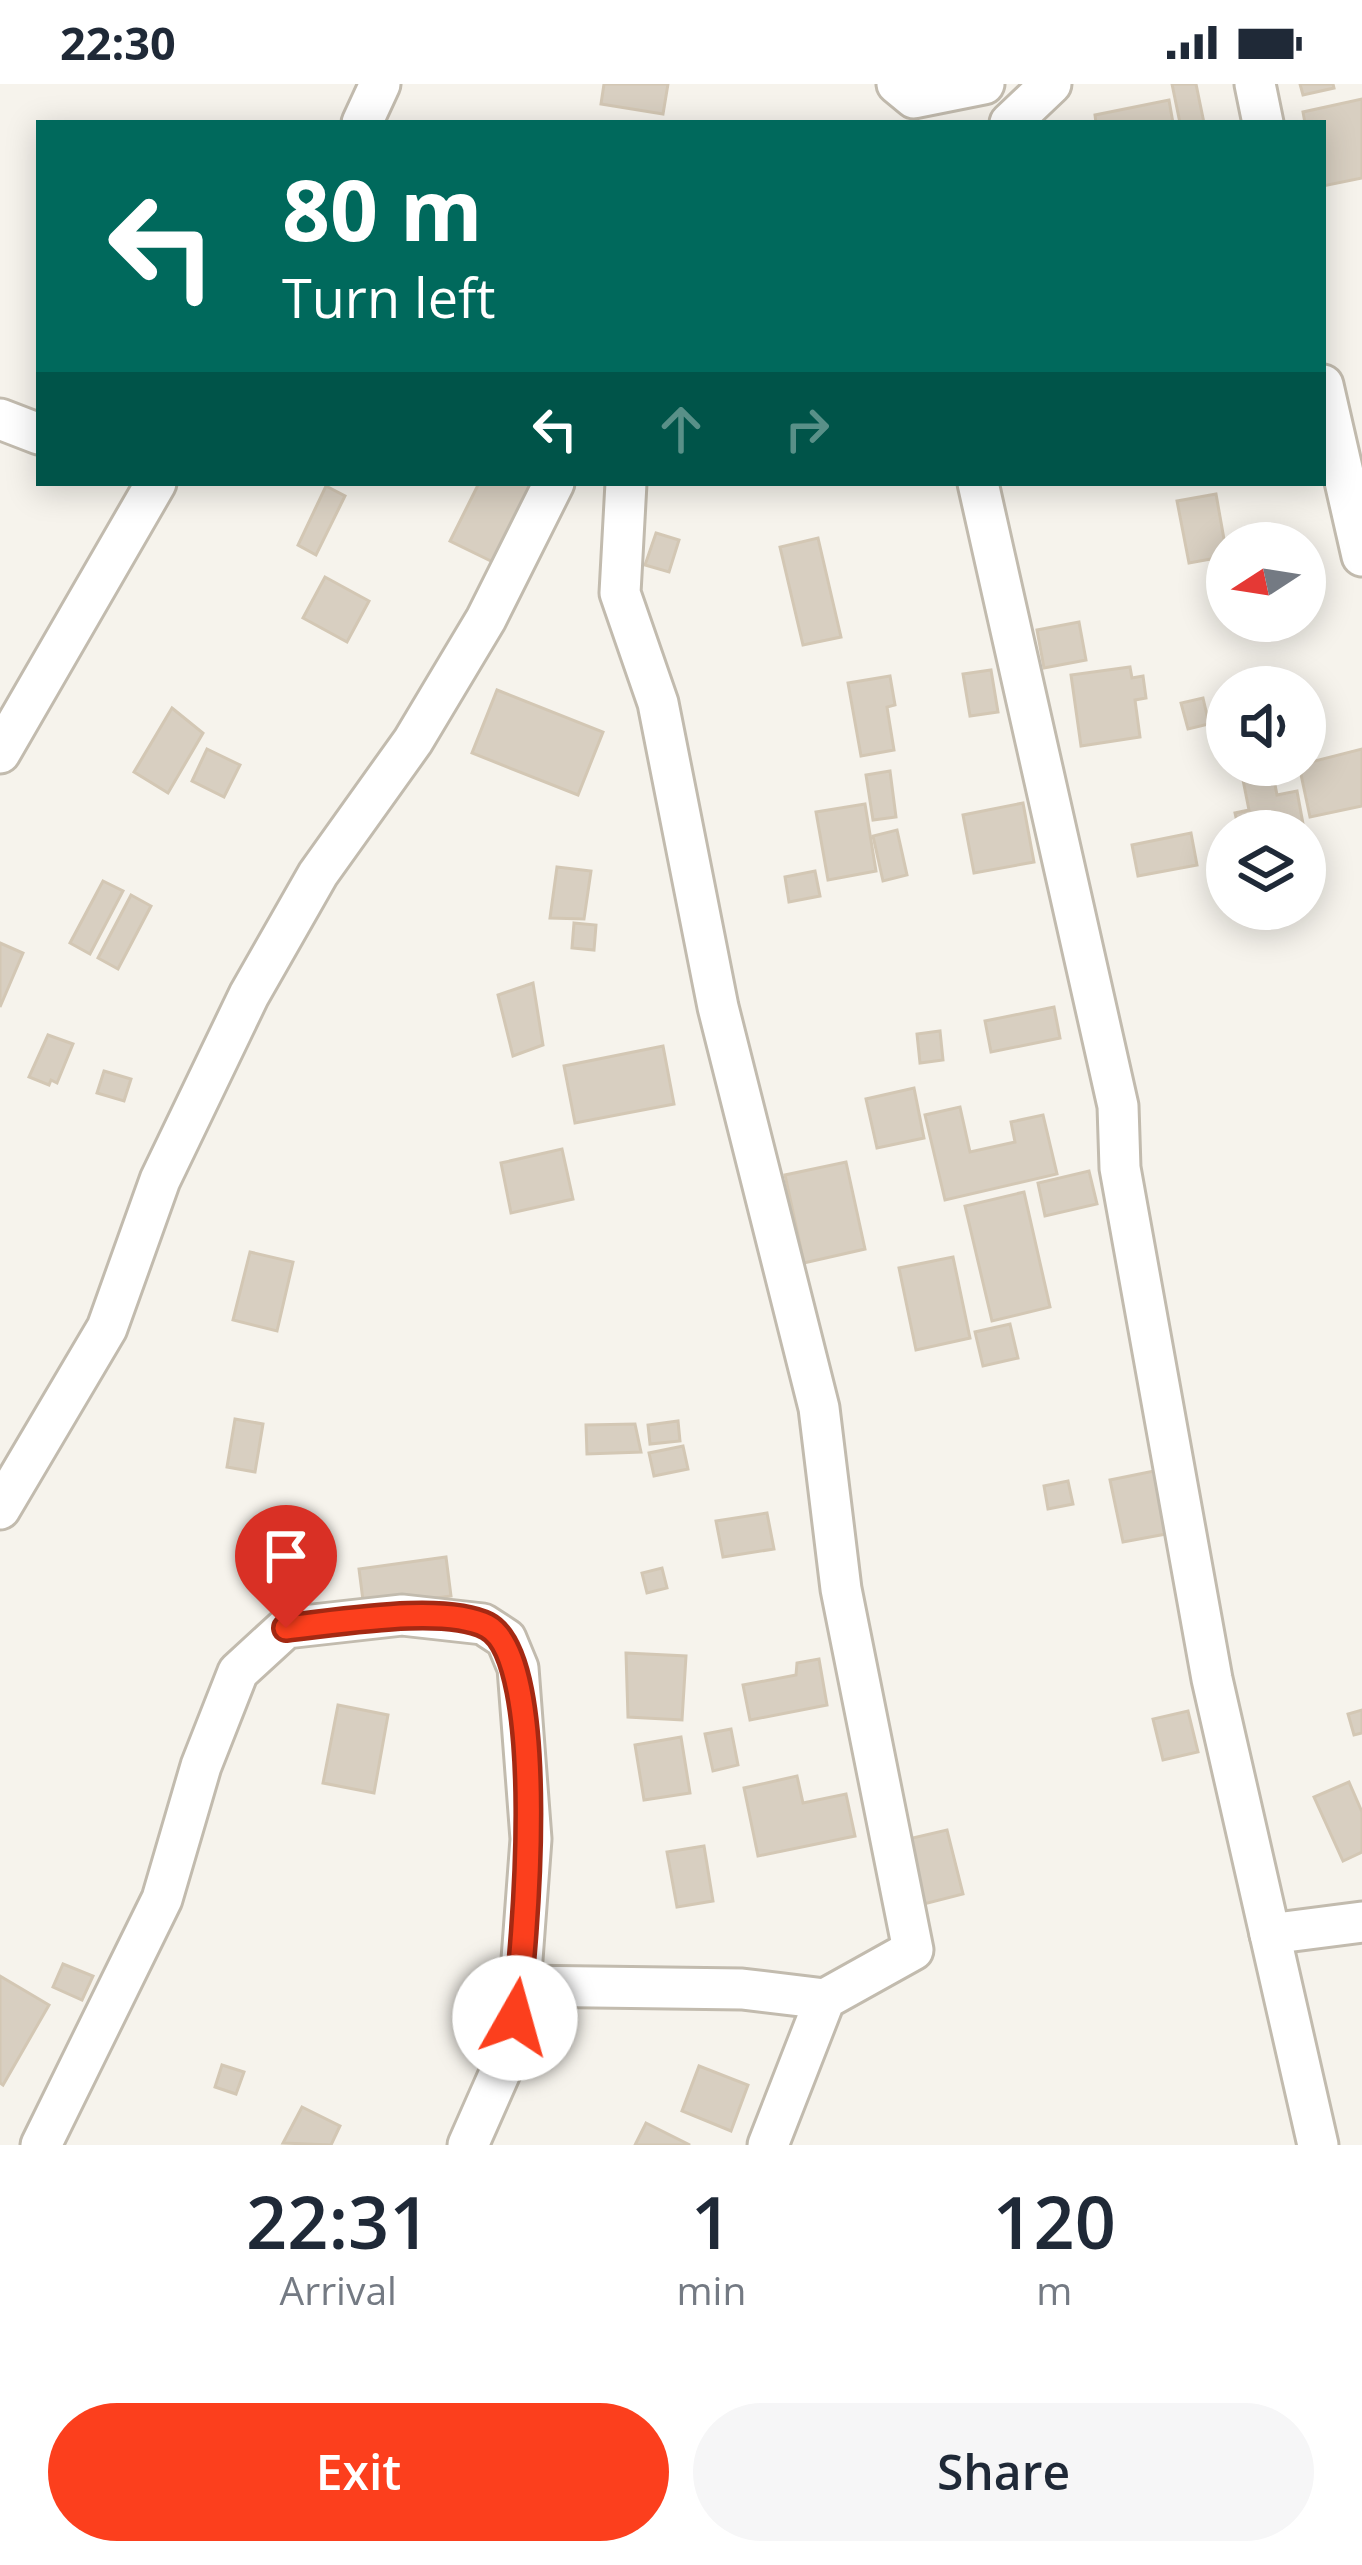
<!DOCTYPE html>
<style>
:root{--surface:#fff;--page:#f6f6f7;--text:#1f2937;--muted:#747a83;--accent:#fc3f1d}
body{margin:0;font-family:"Open Sans",sans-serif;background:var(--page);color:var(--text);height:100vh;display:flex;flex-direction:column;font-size:45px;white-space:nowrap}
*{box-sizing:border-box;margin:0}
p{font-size:39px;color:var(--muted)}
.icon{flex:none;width:66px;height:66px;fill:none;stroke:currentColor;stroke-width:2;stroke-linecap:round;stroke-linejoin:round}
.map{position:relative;height:2061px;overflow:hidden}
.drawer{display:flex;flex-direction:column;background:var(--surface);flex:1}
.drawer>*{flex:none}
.guide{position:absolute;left:36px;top:36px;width:1290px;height:366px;border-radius:0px;box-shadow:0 6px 30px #0003;background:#00695c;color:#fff;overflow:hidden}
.needle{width:78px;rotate:258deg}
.fabs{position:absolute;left:1206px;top:438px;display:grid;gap:24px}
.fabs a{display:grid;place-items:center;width:120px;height:120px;border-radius:50%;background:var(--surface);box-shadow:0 6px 30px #0003;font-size:60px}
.pin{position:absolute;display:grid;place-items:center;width:102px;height:102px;color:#fff;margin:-123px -51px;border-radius:50% 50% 50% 0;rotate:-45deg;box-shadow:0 0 12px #0007}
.pin .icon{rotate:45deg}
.me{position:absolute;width:132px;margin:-66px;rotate:7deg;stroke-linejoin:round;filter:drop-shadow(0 0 9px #0008)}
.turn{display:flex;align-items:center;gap:42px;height:252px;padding:0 48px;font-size:54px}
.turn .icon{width:156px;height:156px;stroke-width:2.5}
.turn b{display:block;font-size:84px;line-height:102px}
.lanes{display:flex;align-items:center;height:114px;padding:0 48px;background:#0003;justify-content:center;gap:60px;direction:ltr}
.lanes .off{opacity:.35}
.eta{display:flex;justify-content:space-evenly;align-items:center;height:204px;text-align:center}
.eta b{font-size:72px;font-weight:600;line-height:84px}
.action{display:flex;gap:24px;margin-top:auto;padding:24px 48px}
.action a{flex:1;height:138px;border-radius:72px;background:var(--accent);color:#fff;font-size:48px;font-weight:600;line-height:138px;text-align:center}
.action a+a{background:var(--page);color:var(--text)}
.status{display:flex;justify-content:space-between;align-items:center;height:84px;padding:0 60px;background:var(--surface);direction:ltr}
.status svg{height:33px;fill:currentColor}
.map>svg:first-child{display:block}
.building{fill:#d8cfc1;stroke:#d3c7b4;stroke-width:3}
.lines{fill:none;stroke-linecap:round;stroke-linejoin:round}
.street-casing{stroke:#c2bbae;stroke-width:45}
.street{stroke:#fff;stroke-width:39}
.route-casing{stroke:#a42913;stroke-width:30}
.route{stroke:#fc3f1d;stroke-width:21}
</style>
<div class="status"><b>22:30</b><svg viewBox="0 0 49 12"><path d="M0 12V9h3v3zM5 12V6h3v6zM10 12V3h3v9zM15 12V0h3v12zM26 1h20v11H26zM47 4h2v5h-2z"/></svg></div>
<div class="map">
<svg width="1362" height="2061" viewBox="0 0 1362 2061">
<rect width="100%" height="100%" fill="#f6f3ec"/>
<g class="building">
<path d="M604 0H668L663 30 601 20Z"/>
<path d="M1172 0H1196L1204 39H1180Z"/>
<path d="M1300 0H1333L1334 4 1303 11Z"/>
<path d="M1362 15V94L1323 102V39H1305L1303 28Z"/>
<path d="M1169 16 1173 39H1096L1095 31Z"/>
<path d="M479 399H533L493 478 450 457Z"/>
<path d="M326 402 345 412 316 471 298 461Z"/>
<path d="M1216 410 1227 472 1189 479 1177 417Z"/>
<path d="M656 449 679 456 669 488 645 481Z"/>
<path d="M818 454 841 553 803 561 780 463Z"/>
<path d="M325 493 369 517 347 558 303 534Z"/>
<path d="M1079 538 1086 576 1044 584 1037 546Z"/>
<path d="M1130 583 1132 594 1143 592 1146 614 1135 616 1140 653 1081 662 1071 591Z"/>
<path d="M991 586 998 628 970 632 963 590Z"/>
<path d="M890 592 895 621 887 623 894 666 861 672 848 599Z"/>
<path d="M497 606 603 648 578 711 472 669Z"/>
<path d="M1203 614 1209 640 1188 645 1181 619Z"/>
<path d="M172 624 203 649 168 709 134 688Z"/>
<path d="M207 665 240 681 224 713 192 697Z"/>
<path d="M1362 665V722L1310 733 1299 681Z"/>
<path d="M1272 685 1277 711 1297 707 1304 745 1239 747 1235 729 1249 726 1242 691Z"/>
<path d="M890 687 896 733 873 736 866 691Z"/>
<path d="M1023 719 1034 778 974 789 963 731Z"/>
<path d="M865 720 876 787 828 796 816 728Z"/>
<path d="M897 746 907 791 883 797 873 752Z"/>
<path d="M1191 749 1197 781 1138 792 1132 761Z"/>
<path d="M557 783 591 787 584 835 550 834Z"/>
<path d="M815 787 820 812 789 818 785 793Z"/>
<path d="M103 797 123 807 90 870 70 859Z"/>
<path d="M131 811 151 822 118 885 98 874Z"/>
<path d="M574 839 596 841 594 866 572 864Z"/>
<path d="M0 859 23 869 0 923Z"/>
<path d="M533 899 543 961 513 972 498 911Z"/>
<path d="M1054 923 1060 954 991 968 985 937Z"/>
<path d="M940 947 943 976 920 979 917 950Z"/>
<path d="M48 951 73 960 57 999 51 996 49 1001 29 993Z"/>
<path d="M663 962 674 1020 575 1039 564 982Z"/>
<path d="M104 987 131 995 124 1017 97 1009Z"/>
<path d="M914 1004 924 1054 877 1064 866 1015Z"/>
<path d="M960 1023 970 1068 1015 1058 1011 1038 1043 1031 1057 1090 945 1116 925 1031Z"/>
<path d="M562 1065 573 1115 511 1129 501 1079Z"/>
<path d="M846 1078 865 1165 804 1179 785 1091Z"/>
<path d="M1089 1087 1097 1120 1045 1132 1038 1099Z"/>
<path d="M1024 1108 1050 1223 992 1237 965 1122Z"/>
<path d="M250 1168 293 1178 277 1247 233 1236Z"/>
<path d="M953 1173 970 1254 916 1266 899 1184Z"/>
<path d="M1010 1240 1018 1274 983 1282 975 1248Z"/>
<path d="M235 1335 263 1340 255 1388 227 1383Z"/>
<path d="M678 1337 680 1357 650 1360 648 1341Z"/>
<path d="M635 1340 641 1368 587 1370 586 1341Z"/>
<path d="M683 1362 688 1385 654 1392 649 1369Z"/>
<path d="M1154 1387 1166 1450 1123 1458 1110 1396Z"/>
<path d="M1068 1397 1073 1420 1048 1425 1044 1402Z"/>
<path d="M767 1429 774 1465 723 1473 716 1437Z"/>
<path d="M446 1473 451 1512 364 1524 359 1485Z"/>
<path d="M662 1484 667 1504 647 1509 642 1489Z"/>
<path d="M626 1569 686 1572 682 1636 628 1633Z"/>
<path d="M819 1575 827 1621 750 1636 743 1601 796 1591 797 1579Z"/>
<path d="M338 1621 388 1631 374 1709 323 1699Z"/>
<path d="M1362 1626V1649L1354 1651 1348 1630Z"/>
<path d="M1188 1627 1198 1668 1163 1676 1153 1635Z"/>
<path d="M731 1645 738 1681 713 1687 705 1650Z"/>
<path d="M681 1653 690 1709 644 1716 635 1661Z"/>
<path d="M797 1692 803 1719 846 1710 855 1752 758 1772 744 1704Z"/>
<path d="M1349 1698 1362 1728V1768L1343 1777 1314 1713Z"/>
<path d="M947 1746 963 1810 924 1820 908 1755Z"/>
<path d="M704 1762 713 1817 677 1823 667 1768Z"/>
<path d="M63 1880 93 1892 82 1916 53 1903Z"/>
<path d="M0 1892 49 1921 3 2001 0 1999Z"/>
<path d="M222 1981 244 1988 236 2010 215 2003Z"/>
<path d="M699 1982 748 2001 731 2047 682 2027Z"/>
<path d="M302 2023 340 2042 331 2061 283 2059Z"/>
<path d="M646 2039 690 2061H635Z"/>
</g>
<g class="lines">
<g class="street-casing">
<g id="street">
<path d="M897 0 914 14 984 0"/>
<path d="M1255 0 1263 39"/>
<path d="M362 39 380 0"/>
<path d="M1010 39 1051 0"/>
<path d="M1323 301 1362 472"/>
<path d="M0 335 39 350"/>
<path d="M626 399 620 509 658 619 718 923 819 1324 841 1505 913 1866 825 1915 768 2061"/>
<path d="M978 399 1118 1022 1120 1084 1212 1595 1318 2061"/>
<path d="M0 669 156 399"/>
<path d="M0 1425 107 1244 160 1096 249 911 318 790 413 657 486 535 554 399"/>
<path d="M1270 1850 1362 1838"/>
<path d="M520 1902 742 1905 825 1915"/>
<path d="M41 2061 162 1815 201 1682 238 1588 286 1544 402 1531 483 1540 506 1555 518 1584 531 1755 520 1902 510 1966 468 2061"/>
</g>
</g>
<use href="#street" class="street"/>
</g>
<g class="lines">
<g class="route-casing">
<path id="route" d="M286 1544C336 1539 443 1520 487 1542 550 1575 525 1865 515 1934"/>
</g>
<use href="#route" class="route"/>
</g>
</svg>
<div class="fabs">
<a><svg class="needle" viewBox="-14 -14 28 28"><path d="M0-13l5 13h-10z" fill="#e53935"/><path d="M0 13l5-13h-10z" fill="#747a83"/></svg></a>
<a><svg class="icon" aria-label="sound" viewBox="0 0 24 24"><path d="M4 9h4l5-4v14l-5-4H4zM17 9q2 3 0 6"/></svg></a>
<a><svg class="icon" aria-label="layers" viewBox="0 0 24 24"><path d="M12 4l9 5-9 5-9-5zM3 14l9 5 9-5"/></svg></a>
</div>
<div class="pin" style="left:286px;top:1544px;background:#d93025"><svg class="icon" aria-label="arrive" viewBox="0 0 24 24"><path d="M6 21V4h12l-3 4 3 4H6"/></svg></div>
<svg class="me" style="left:515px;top:1934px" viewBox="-20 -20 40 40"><circle r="19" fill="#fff"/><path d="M0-13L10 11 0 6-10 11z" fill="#fc3f1d"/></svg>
<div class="guide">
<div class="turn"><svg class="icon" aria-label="left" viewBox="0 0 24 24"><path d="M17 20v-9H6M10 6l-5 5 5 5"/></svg><div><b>80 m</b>Turn left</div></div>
<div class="lanes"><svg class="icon" aria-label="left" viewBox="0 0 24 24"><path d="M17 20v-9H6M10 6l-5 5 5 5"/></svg><svg class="icon off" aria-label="ahead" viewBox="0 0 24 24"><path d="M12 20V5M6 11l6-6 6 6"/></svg><svg class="icon off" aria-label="right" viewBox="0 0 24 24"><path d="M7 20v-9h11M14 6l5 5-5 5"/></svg></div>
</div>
</div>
<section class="drawer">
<div class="eta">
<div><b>22:31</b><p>Arrival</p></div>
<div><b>1</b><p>min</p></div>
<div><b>120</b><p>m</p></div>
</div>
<div class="action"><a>Exit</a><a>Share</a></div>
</section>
